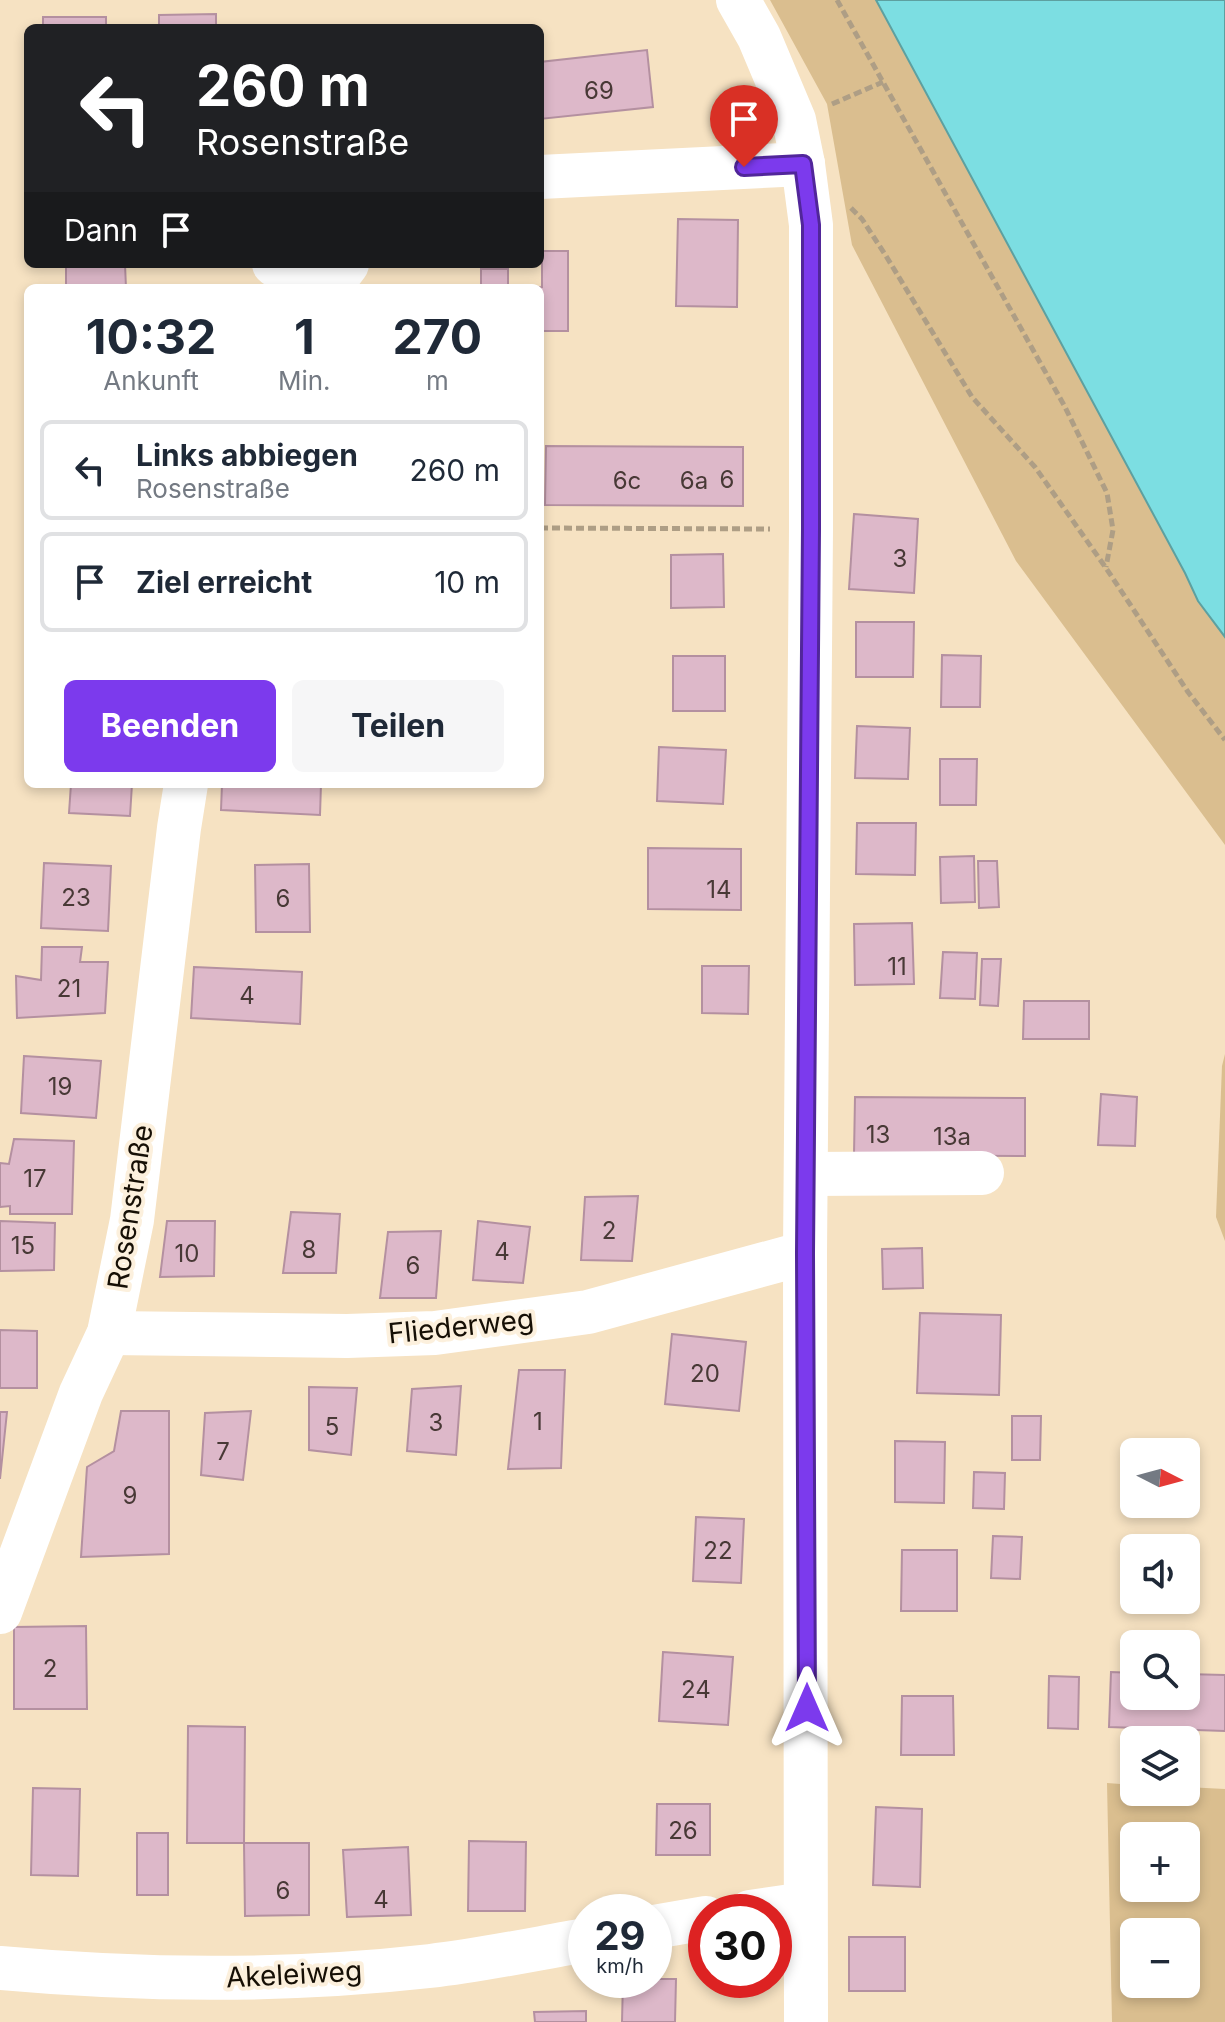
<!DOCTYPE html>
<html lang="de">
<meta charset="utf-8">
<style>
:root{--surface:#fff;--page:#f6f6f7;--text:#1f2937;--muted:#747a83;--line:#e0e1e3;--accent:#7c3aed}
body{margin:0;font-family:Inter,sans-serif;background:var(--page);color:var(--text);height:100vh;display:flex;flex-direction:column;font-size:30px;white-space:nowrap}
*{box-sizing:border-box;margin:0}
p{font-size:26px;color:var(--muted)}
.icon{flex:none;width:44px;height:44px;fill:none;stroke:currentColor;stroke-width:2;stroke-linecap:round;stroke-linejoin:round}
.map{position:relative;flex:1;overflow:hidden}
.details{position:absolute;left:24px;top:284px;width:520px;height:504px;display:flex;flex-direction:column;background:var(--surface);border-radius:12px;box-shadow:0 4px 12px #0003}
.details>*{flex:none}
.top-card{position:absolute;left:24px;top:24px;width:520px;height:244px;border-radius:12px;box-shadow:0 4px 12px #0003;background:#202124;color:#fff;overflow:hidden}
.needle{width:52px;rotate:96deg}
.fabs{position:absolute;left:1120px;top:1438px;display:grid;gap:16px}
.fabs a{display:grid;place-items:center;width:80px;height:80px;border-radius:12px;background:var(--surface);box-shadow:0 4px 12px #0003;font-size:40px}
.speed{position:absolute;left:568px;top:1894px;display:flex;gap:16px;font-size:40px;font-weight:700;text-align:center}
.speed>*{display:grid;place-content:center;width:104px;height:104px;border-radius:50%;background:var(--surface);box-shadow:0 4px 12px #0003;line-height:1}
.speed small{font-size:20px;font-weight:400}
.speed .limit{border:12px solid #d22;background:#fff;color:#111}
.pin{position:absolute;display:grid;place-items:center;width:68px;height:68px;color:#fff;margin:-82px -34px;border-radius:50% 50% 50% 0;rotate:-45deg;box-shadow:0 0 8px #0007}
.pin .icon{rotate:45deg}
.me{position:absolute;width:88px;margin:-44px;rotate:0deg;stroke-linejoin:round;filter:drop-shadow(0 0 6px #0008)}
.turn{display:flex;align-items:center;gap:28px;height:168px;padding:0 40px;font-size:36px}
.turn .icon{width:104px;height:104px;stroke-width:2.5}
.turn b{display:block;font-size:56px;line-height:68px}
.then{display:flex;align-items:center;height:76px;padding:0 40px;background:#0003;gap:16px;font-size:30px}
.eta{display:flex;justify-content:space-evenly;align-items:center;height:136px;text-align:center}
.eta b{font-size:48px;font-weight:700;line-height:56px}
.button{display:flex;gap:16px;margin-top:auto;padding:16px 40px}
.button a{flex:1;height:92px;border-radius:12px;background:var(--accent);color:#fff;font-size:32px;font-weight:700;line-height:92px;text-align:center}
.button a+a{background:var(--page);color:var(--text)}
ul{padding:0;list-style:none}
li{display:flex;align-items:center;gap:24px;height:100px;margin:0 16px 12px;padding:0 24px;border:4px solid var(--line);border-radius:12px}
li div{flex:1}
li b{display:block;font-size:30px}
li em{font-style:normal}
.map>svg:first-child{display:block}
.green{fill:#dabe8f;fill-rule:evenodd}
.water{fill:#7cdee2;stroke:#5da0a0;stroke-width:2}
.building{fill:#ddb8c9;stroke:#b490a0;stroke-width:2}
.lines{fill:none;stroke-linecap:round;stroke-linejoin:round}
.path{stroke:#ae9e85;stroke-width:5;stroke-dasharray:8 4;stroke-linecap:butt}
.minor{stroke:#fff;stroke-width:44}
.route-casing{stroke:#51269a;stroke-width:20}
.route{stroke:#7c3aed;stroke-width:14}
.labels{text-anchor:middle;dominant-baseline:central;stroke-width:8;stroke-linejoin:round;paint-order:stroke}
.number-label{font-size:24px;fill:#483936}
.street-label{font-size:28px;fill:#160f05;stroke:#fcf0dd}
</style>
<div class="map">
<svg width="1225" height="2022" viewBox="0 0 1225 2022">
<rect width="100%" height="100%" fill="#f6e2c2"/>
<g class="green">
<path d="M770 0H876L1185 573 1198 601 1225 637V845L1016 561 852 245 827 104Z"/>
<path d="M1225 1054V1241L1216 1217 1222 1066Z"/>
<path d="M1107 1783 1134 1785V1792H1186V1787L1225 1789V2022H1112ZM1134 1836H1186V1888H1134ZM1134 1932H1186V1984H1134Z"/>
</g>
<path class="water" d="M876 0H1225V637L1198 601 1185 573Z"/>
<g class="building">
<path d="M216 14V28H159V15Z"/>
<rect x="43" y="17" width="63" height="11"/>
<path d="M647 50 653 107 540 119V62Z"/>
<path d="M678 219 738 220 737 307 676 306Z"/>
<path d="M542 251H568V331H540V288H508L542 287Z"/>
<path d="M66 264H125L126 288H66Z"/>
<rect x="481" y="269" width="27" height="19"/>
<path d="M546 446 743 447V506L545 505Z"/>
<path d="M854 514 918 519 914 593 849 589Z"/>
<path d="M723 554 724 607 671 608V555Z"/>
<path d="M856 622H914L913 677H856Z"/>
<path d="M942 655 981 656 980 707H941Z"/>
<rect x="673" y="656" width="52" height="55"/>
<path d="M857 726 910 728 908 779 855 778Z"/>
<path d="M659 747 726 750 723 804 657 801Z"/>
<path d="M940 759H977L976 805H940Z"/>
<path d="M71 784H132L130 816 69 813Z"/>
<path d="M222 784H321L320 815 221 810Z"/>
<path d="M857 823H916L915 875 856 874Z"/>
<path d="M648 848 741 849V910L648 909Z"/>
<path d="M974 856 975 902 941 903 940 857Z"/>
<path d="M978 861H997L999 907 979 908Z"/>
<path d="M44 863 111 866 108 931 41 928Z"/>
<path d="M309 864 310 932H256L255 865Z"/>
<path d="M912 923 914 984 855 985 854 924Z"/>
<path d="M42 947H82L80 962H108L105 1013 17 1018 16 976 41 980Z"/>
<path d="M943 952 977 953 975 999 940 998Z"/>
<path d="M982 959H1001L998 1006 980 1005Z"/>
<path d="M702 966H749L748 1014 702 1013Z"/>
<path d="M194 967 302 972 300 1024 191 1018Z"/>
<path d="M1024 1001H1089V1039H1023Z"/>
<path d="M24 1056 101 1061 96 1118 21 1113Z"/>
<path d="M1101 1094 1137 1097 1135 1146 1098 1145Z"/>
<path d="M855 1097 1025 1098V1156L854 1155Z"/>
<path d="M14 1139 74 1141 72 1214H10V1206L0 1207V1163L9 1164Z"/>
<path d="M638 1196 632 1261 581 1260 585 1197Z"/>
<path d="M291 1212 340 1214 336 1273H283Z"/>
<path d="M0 1221 55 1223 54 1270 0 1271Z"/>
<path d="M167 1221H215L214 1276 160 1277Z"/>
<path d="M478 1221 530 1227 523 1283 473 1280Z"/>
<path d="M441 1231 436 1298H380L388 1232Z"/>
<path d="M922 1248 923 1288 883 1289 882 1249Z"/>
<path d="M920 1313 1001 1315 999 1395 917 1393Z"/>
<path d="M0 1330 37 1331V1388H0Z"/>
<path d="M672 1334 746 1342 739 1411 665 1404Z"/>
<path d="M519 1370H565L561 1468 508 1469Z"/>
<path d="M461 1386 456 1455 407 1451 412 1389Z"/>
<path d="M309 1387 357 1388 351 1455 309 1450Z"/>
<path d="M121 1411H169V1554L81 1557 87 1467 114 1451Z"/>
<path d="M251 1411 243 1480 201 1475 205 1413Z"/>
<path d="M0 1412H7L0 1479Z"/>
<path d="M1012 1416H1041L1040 1460H1012Z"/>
<path d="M895 1441 945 1442 944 1503 895 1502Z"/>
<path d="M974 1472 1005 1473 1004 1509 973 1508Z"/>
<path d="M696 1517 744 1519 741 1583 693 1581Z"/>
<path d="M993 1536 1022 1537 1020 1579 991 1578Z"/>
<path d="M902 1550H957V1611H901Z"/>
<path d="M86 1626 87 1709H14V1627Z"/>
<path d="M663 1652 733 1657 728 1725 659 1721Z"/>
<path d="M1111 1672 1134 1673V1696H1186V1674L1225 1675V1731L1109 1727Z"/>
<path d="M1049 1676 1079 1677 1078 1729 1048 1728Z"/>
<path d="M902 1696H953L954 1755H901Z"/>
<path d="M188 1726 245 1727 244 1843H187Z"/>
<path d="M33 1788 80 1789 78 1876 31 1875Z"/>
<path d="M657 1804H710V1855H656Z"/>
<path d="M876 1807 922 1809 920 1887 873 1885Z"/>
<rect x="137" y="1833" width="31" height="62"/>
<path d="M469 1841 526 1842 525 1911H468Z"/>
<path d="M244 1843H309V1915L245 1916Z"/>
<path d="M408 1847 411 1915 347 1917 343 1850Z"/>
<rect x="849" y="1937" width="56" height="54"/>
<path d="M654 1979H676L675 2022H622L623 1980Z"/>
<path d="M586 2011V2022H535L534 2012Z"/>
</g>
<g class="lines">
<g class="path">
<path d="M837 0 1065 407 1107 493 1113 530 1106 567"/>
<path d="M832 104 883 82"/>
<path d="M851 208 862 219 886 256 972 397 1035 467 1106 568 1188 692 1225 740"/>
<path d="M540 528 770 529"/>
</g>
<g class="minor">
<path d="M738 0 759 37 794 120 803 164 811 225V529L805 1253 806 2022"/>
<path d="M540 177 803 164"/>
<path d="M274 264 309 288"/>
<path d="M329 288 347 264"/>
<path d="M807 1174 982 1173"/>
<path d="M109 1333 347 1336 435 1333 588 1312 805 1253"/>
<path d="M0 1612 81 1393 109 1333 132 1220 179 828 186 784"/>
<path d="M750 1912 805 1904"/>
<path d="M654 1927 706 1918"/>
<path d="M0 1968C143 1981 287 1982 430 1966 482 1960 534 1949 586 1940"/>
</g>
</g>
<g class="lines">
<g class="route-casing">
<path id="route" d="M744 167 803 164 811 225V529L805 1253 807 1708"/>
</g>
<use href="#route" class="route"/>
</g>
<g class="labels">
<g class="number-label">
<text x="599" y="90">69</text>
<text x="727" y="479">6</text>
<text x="627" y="480">6c</text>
<text x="694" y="480">6a</text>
<text x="900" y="558">3</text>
<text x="719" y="889">14</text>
<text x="76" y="897">23</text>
<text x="283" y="898">6</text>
<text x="897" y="966">11</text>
<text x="69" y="988">21</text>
<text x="247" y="995">4</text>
<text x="60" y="1086">19</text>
<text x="878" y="1134">13</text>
<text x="952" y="1136">13a</text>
<text x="35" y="1178">17</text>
<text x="609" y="1230">2</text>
<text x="23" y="1245">15</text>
<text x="309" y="1249">8</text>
<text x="502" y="1251">4</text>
<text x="187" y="1253">10</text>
<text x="413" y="1265">6</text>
<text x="705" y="1373">20</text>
<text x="538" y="1421">1</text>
<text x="436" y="1422">3</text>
<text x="332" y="1426">5</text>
<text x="223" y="1451">7</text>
<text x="130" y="1495">9</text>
<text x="718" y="1550">22</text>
<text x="50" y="1668">2</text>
<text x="696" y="1689">24</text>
<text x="683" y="1830">26</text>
<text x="283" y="1890">6</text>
<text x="381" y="1899">4</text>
</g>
<g class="street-label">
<text transform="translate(130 1207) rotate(-81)">Rosenstraße</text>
<text transform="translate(461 1326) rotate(-6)">Fliederweg</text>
<text transform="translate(294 1974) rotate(-3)">Akeleiweg</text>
</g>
</g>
</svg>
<div class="fabs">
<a><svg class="needle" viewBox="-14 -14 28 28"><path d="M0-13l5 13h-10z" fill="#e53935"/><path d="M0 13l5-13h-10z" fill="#747a83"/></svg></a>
<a><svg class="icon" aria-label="sound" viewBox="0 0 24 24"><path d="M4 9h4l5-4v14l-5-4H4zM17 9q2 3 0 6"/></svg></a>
<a><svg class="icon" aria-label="search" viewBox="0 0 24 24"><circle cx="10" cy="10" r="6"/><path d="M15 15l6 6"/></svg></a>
<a><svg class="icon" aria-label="layers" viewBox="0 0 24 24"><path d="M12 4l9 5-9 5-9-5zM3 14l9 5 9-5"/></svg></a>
<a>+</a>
<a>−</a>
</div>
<div class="speed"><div>29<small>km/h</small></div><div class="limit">30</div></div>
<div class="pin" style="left:744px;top:167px;background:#d93025"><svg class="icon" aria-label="arrive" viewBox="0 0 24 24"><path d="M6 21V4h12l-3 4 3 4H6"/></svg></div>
<svg class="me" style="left:807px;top:1708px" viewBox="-20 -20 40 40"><path d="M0-17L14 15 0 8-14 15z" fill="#7c3aed" stroke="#fff" stroke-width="4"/></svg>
<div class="top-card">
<div class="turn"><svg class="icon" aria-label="left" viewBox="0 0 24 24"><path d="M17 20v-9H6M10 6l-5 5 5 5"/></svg><div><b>260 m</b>Rosenstraße</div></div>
<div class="then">Dann<svg class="icon" aria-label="arrive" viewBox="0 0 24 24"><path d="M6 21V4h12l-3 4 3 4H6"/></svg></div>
</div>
<section class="details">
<div class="eta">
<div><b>10:32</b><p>Ankunft</p></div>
<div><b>1</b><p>Min.</p></div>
<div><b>270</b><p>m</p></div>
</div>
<ul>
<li><svg class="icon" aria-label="left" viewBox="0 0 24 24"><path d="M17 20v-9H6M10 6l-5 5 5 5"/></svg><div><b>Links abbiegen</b><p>Rosenstraße</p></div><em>260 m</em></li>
<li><svg class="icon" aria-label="arrive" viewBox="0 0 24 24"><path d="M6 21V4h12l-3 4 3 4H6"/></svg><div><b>Ziel erreicht</b></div><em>10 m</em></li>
</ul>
<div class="button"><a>Beenden</a><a>Teilen</a></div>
</section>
</div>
